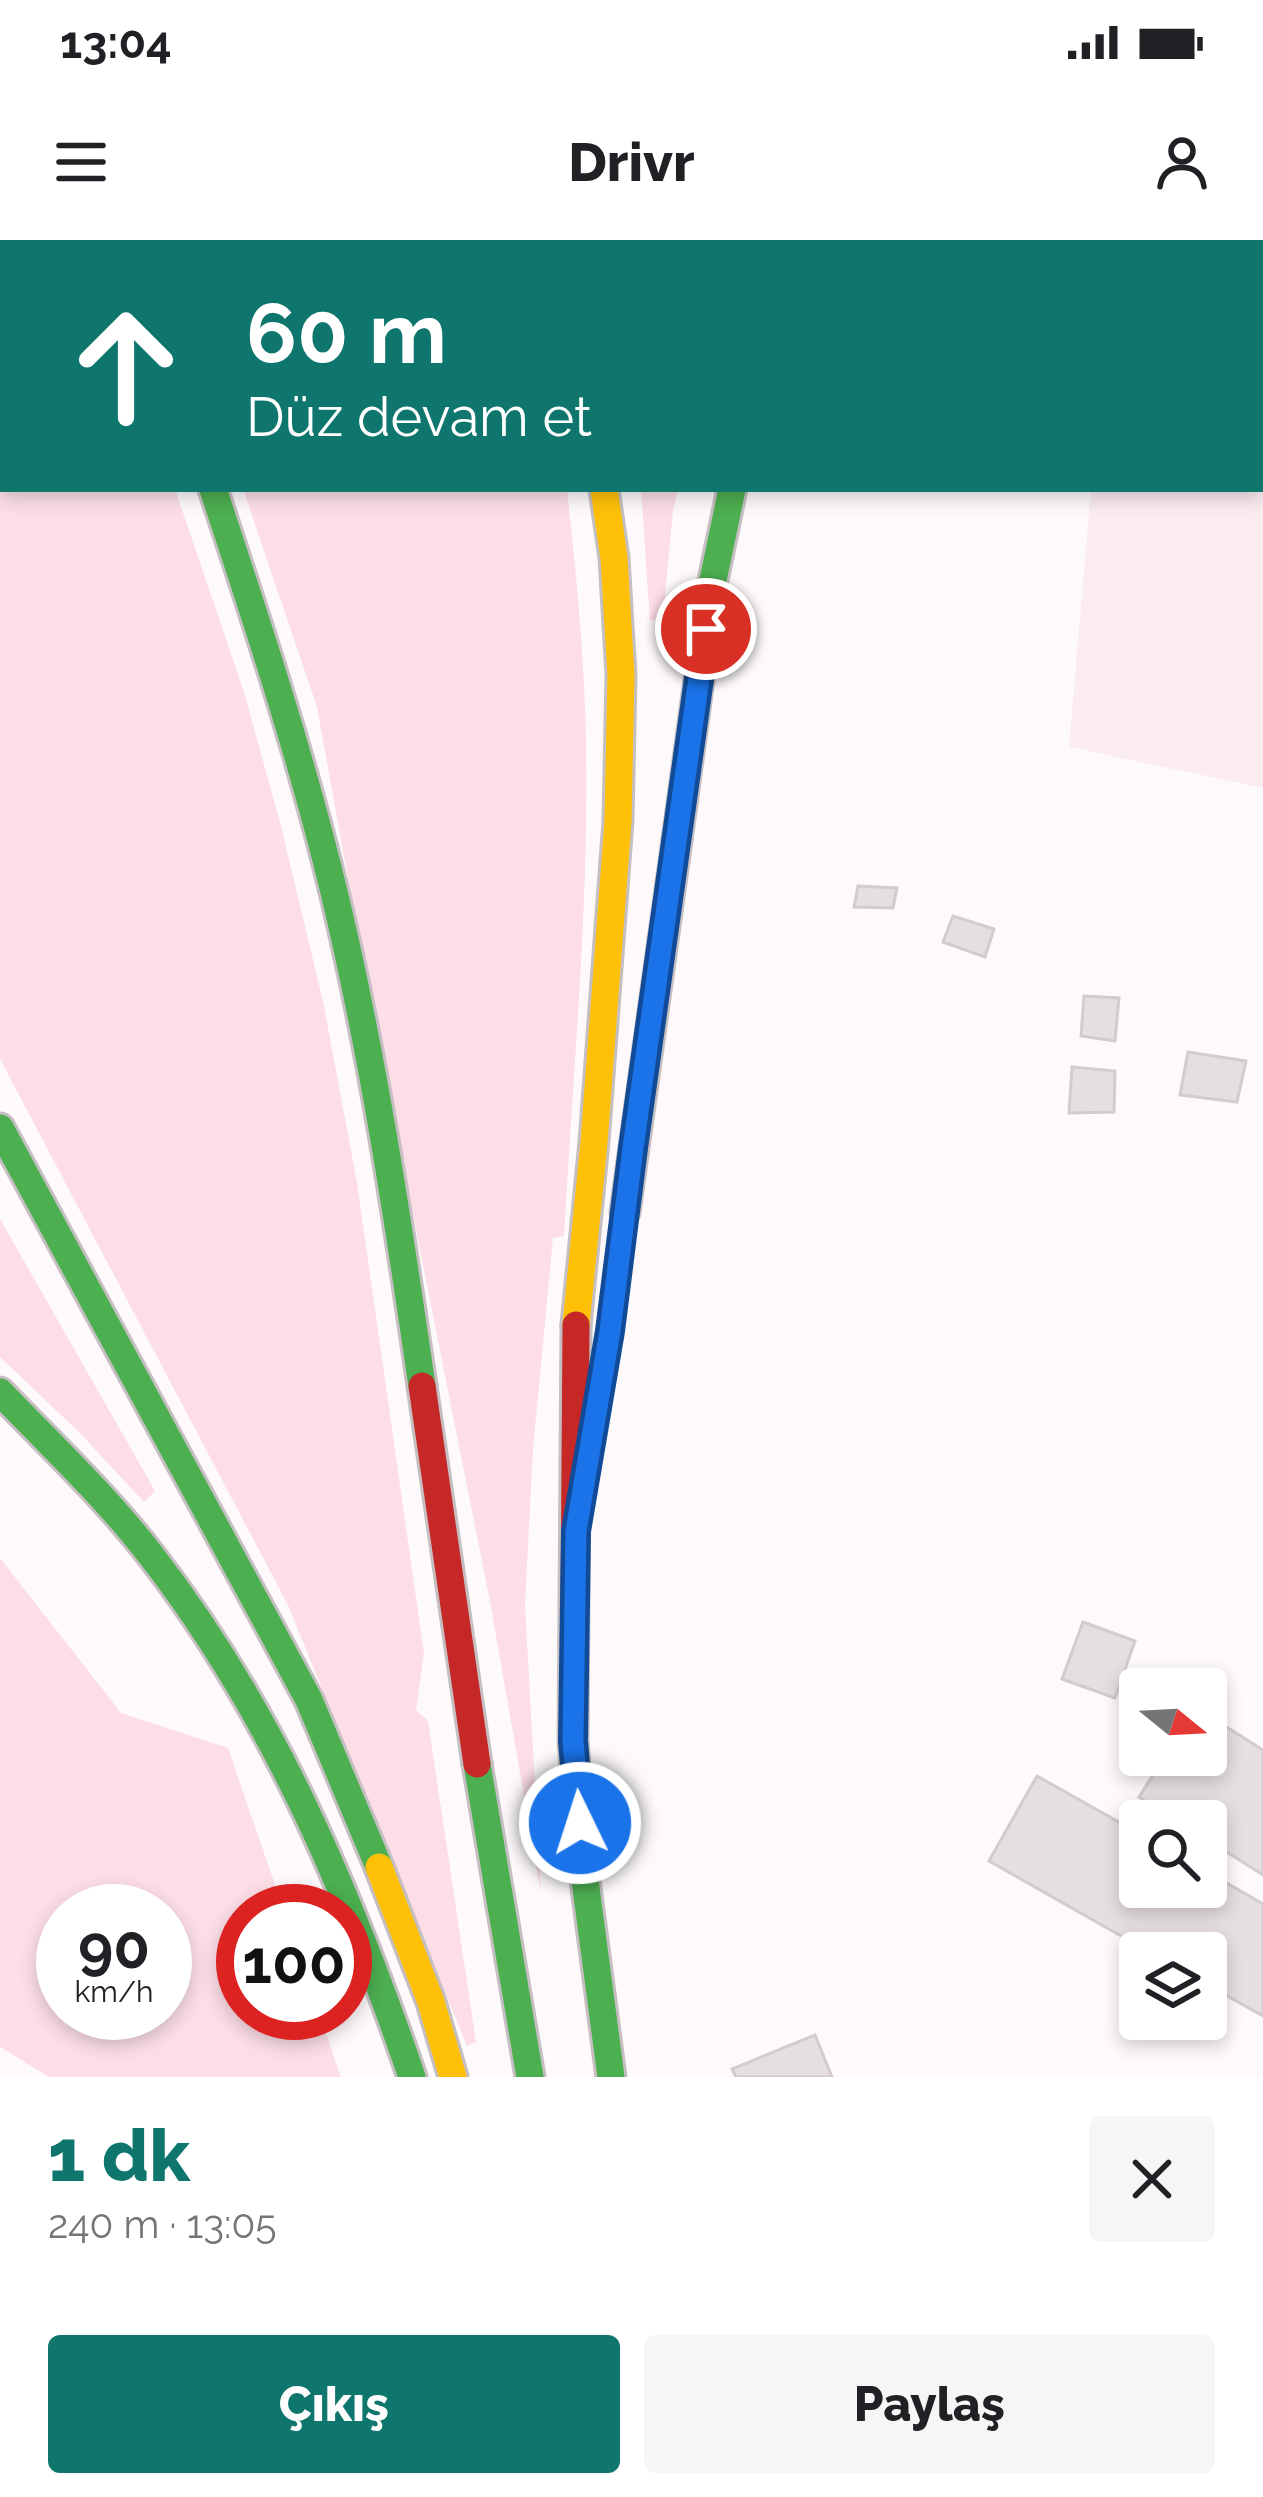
<!DOCTYPE html>
<html lang="tr">
<meta charset="utf-8">
<style>
:root{--surface:#fff;--page:#f6f6f6;--text:#202124;--muted:#757577;--accent:#0f766e}
body{margin:0;font-family:Raleway,sans-serif;background:var(--page);color:var(--text);height:100vh;display:flex;flex-direction:column;font-size:45px;white-space:nowrap}
*{box-sizing:border-box;margin:0}
p{font-size:39px;color:var(--muted)}
.icon{flex:none;width:66px;height:66px;fill:none;stroke:currentColor;stroke-width:2;stroke-linecap:round;stroke-linejoin:round}
.map{position:relative;height:1837px;overflow:hidden}
.drawer{display:flex;flex-direction:column;background:var(--surface);flex:1}
.drawer>*{flex:none}
.banner{position:absolute;left:0px;top:0px;width:1263px;height:252px;box-shadow:0 6px 18px #0003;background:#0f766e;color:#fff;overflow:hidden}
.needle{width:78px;rotate:108deg}
.controls{position:absolute;left:1119px;top:1428px;display:grid;gap:24px}
.controls a{display:grid;place-items:center;width:108px;height:108px;border-radius:12px;background:var(--surface);box-shadow:0 6px 18px #0003;font-size:60px}
.speed{position:absolute;left:36px;top:1644px;display:flex;gap:24px;font-size:60px;font-weight:700;text-align:center}
.speed>*{display:grid;place-content:center;width:156px;height:156px;border-radius:50%;background:var(--surface);box-shadow:0 6px 18px #0003;line-height:1}
.speed small{font-size:30px;font-weight:400}
.speed .limit{border:18px solid #d22;background:#fff;color:#111}
.pin{position:absolute;display:grid;place-items:center;width:102px;height:102px;color:#fff;margin:-51px;border:6px solid #fff;border-radius:50%;box-shadow:0 3px 12px #0007}
.me{position:absolute;width:132px;margin:-66px;rotate:356deg;stroke-linejoin:round;filter:drop-shadow(0 0 9px #0008)}
.turn{display:flex;align-items:center;gap:42px;height:252px;padding:0 48px;font-size:54px}
.turn .icon{width:156px;height:156px;stroke-width:2.5}
.turn b{display:block;font-size:84px;line-height:102px}
.round{display:grid;place-items:center;flex:none;width:126px;height:126px;border-radius:12px;background:var(--page)}
.head{display:flex;align-items:center;justify-content:space-between;height:204px;padding:0 48px}
h1{font-size:72px;font-weight:800;line-height:90px;color:var(--accent)}
.button{display:flex;gap:24px;margin-top:auto;padding:24px 48px}
.button a{flex:1;height:138px;border-radius:12px;background:var(--accent);color:#fff;font-size:48px;font-weight:800;line-height:138px;text-align:center}
.button a+a{background:var(--page);color:var(--text)}
.status{display:flex;justify-content:space-between;align-items:center;height:84px;padding:0 60px;background:var(--surface);direction:ltr}
.status svg{height:33px;fill:currentColor}
header{display:flex;justify-content:space-between;align-items:center;height:156px;padding:0 48px;background:var(--surface);font-size:54px;font-weight:800}
.map>svg:first-child{display:block}
.built{fill:#fbecf0}
.green{fill:#fddee7;fill-rule:evenodd}
.building{fill:#e6dfe1;stroke:#d3ccce;stroke-width:3}
.lines{fill:none;stroke-linecap:round;stroke-linejoin:round}
.fast-casing{stroke:#c5bfc1;stroke-width:33}
.slow-casing{stroke:#c5bfc1;stroke-width:33}
.jam-casing{stroke:#c5bfc1;stroke-width:33}
.fast{stroke:#4caf50;stroke-width:27}
.slow{stroke:#ffc107;stroke-width:27}
.jam{stroke:#c62828;stroke-width:27}
.route-casing{stroke:#114b97;stroke-width:30}
.route{stroke:#1a73e8;stroke-width:21}
</style>
<div class="status"><b>13:04</b><svg viewBox="0 0 49 12"><path d="M0 12V9h3v3zM5 12V6h3v6zM10 12V3h3v9zM15 12V0h3v12zM26 1h20v11H26zM47 4h2v5h-2z"/></svg></div>
<header><svg class="icon" aria-label="menu" viewBox="0 0 24 24"><path d="M4 6h16M4 12h16M4 18h16"/></svg>Drivr<svg class="icon" aria-label="person" viewBox="0 0 24 24"><circle cx="12" cy="8" r="4"/><path d="M4 21q1-7 8-7t8 7"/></svg></header>
<div class="map">
<svg width="1263" height="1837" viewBox="0 0 1263 1837">
<rect width="100%" height="100%" fill="#fefafb"/>
<path class="built" d="M1123 0H1263V548L1069 507 1091 249H1260V3H1122Z"/>
<g class="green">
<path d="M0 0H83L84 3H3V249H175L244 452 281 586 324 766 357 943 424 1414 416 1470 428 1481 476 1802 467 1806 288 1365 0 819Z"/>
<path d="M147 0H491L492 3H148Z"/>
<path d="M243 249H567C576 333 585 419 586 504 589 668 573 832 564 996L553 998 533 1209 525 1365 541 1653 491 1367 368 749 317 467Z"/>
<path d="M641 249H678L673 271 663 377 650 381Z"/>
<path d="M0 979 155 1251 144 1262 79 1192 0 1117Z"/>
<path d="M0 1318 121 1473 228 1508 284 1671H243V1773H319L341 1837H49L0 1807ZM165 1671V1773H63V1671Z"/>
</g>
<g class="building">
<path d="M858 646 897 648 893 668 854 667Z"/>
<path d="M953 676 994 689 985 717 943 702Z"/>
<path d="M1084 756 1119 758 1115 801 1081 796Z"/>
<path d="M1188 812 1246 821 1237 862 1180 855Z"/>
<path d="M1072 827 1115 831 1114 872 1069 873Z"/>
<path d="M1083 1382 1135 1401 1115 1458 1062 1439Z"/>
<path d="M1206 1474 1263 1510V1635L1206 1599V1581H1177L1139 1557 1166 1515H1206Z"/>
<path d="M1037 1536 1140 1594V1647H1206V1631L1263 1664V1776L1206 1744V1713H1151L989 1621Z"/>
<path d="M815 1795 832 1837H736L732 1829Z"/>
</g>
<g class="lines">
<g class="fast-casing">
<g id="fast">
<path d="M535 0 537 3"/>
<path d="M213 249C257 382 301 515 334 652 373 814 398 980 422 1146"/>
<path d="M677 600 712 345 732 249"/>
<path d="M0 888 309 1460 379 1627"/>
<path d="M0 1152C51 1205 105 1256 150 1314 272 1471 348 1650 412 1837"/>
<path d="M477 1524 530 1837"/>
<path d="M578 1567 583 1625 611 1837"/>
</g>
</g>
<g class="slow-casing">
<g id="slow">
<path d="M798 3 799 0"/>
<path d="M576 1085 594 902 618 581 621 435 614 318 604 249"/>
<path d="M379 1627 431 1762 453 1837"/>
</g>
</g>
<g class="jam-casing">
<g id="jam">
<path d="M119 0 121 3"/>
<path d="M625 972 677 600"/>
<path d="M576 1085 573 1501 578 1567"/>
<path d="M422 1146 477 1524"/>
</g>
</g>
<use href="#fast" class="fast"/>
<use href="#slow" class="slow"/>
<use href="#jam" class="jam"/>
</g>
<g class="lines">
<g class="route-casing">
<path id="route" d="M580 1583 573 1501 576 1291 610 1091 633 908 706 389"/>
</g>
<use href="#route" class="route"/>
</g>
</svg>
<div class="controls">
<a><svg class="needle" viewBox="-14 -14 28 28"><path d="M0-13l5 13h-10z" fill="#e53935"/><path d="M0 13l5-13h-10z" fill="#757577"/></svg></a>
<a><svg class="icon" aria-label="search" viewBox="0 0 24 24"><circle cx="10" cy="10" r="6"/><path d="M15 15l6 6"/></svg></a>
<a><svg class="icon" aria-label="layers" viewBox="0 0 24 24"><path d="M12 4l9 5-9 5-9-5zM3 14l9 5 9-5"/></svg></a>
</div>
<div class="speed"><div>90<small>km/h</small></div><div class="limit">100</div></div>
<div class="pin" style="left:706px;top:389px;background:#d93025"><svg class="icon" aria-label="arrive" viewBox="0 0 24 24"><path d="M6 21V4h12l-3 4 3 4H6"/></svg></div>
<svg class="me" style="left:580px;top:1583px" viewBox="-20 -20 40 40"><circle r="17" fill="#1a73e8" stroke="#fff" stroke-width="3"/><path d="M0-11L8 9 0 5-8 9z" fill="#fff"/></svg>
<div class="banner">
<div class="turn"><svg class="icon" aria-label="ahead" viewBox="0 0 24 24"><path d="M12 20V5M6 11l6-6 6 6"/></svg><div><b>60 m</b>Düz devam et</div></div>
</div>
</div>
<section class="drawer">
<div class="head"><div><h1>1 dk</h1><p>240 m · 13:05</p></div><a class="round"><svg class="icon" aria-label="close" viewBox="0 0 24 24"><path d="M6 6l12 12M18 6L6 18"/></svg></a></div>
<div class="button"><a>Çıkış</a><a>Paylaş</a></div>
</section>
